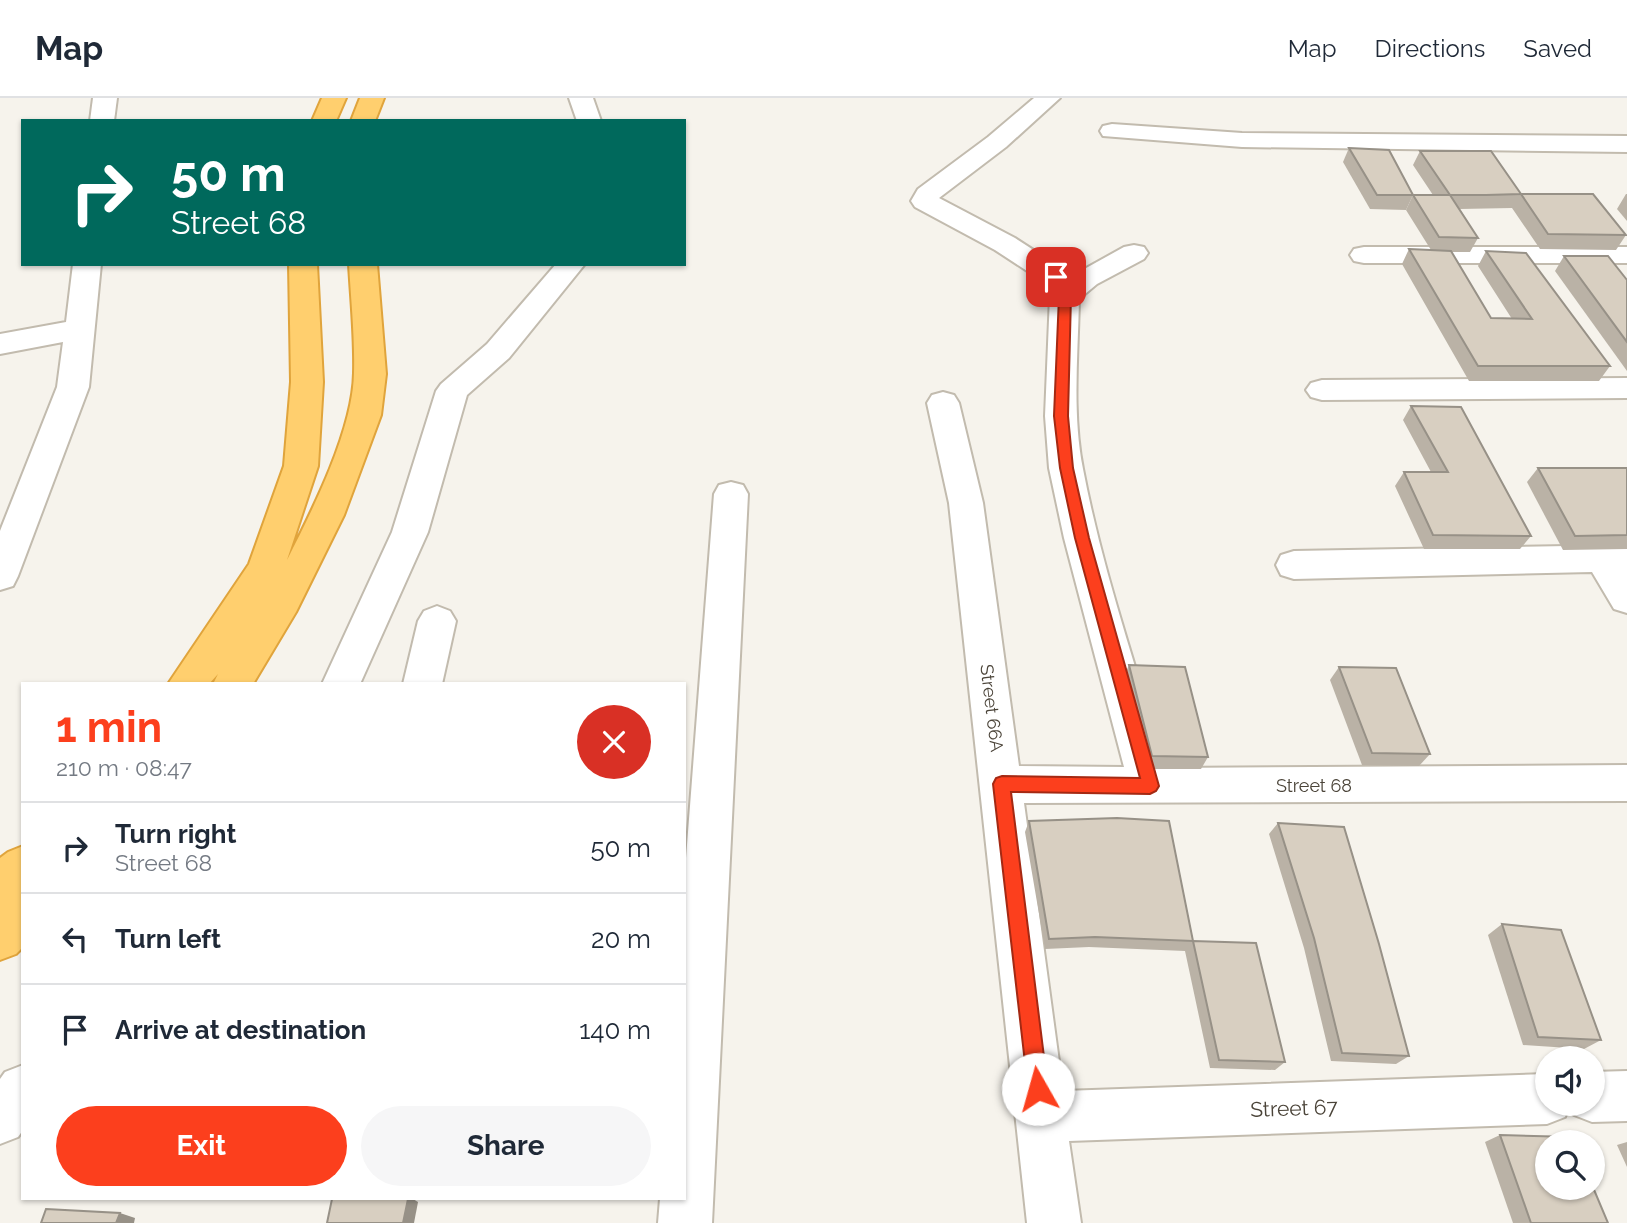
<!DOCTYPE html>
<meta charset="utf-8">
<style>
:root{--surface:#fff;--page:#f6f6f7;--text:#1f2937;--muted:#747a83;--line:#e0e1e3;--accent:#fc3f1d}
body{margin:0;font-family:Raleway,sans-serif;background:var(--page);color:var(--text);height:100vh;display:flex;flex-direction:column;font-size:26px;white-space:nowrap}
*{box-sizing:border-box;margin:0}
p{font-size:23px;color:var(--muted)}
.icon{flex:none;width:38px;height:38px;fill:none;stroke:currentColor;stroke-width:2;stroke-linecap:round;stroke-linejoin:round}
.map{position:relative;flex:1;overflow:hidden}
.panel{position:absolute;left:21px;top:584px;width:665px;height:518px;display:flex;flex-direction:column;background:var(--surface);border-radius:0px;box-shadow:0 2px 5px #0004}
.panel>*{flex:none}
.guide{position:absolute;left:21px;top:21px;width:665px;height:147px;border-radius:0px;box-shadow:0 2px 5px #0004;background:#00695c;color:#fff;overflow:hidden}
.fabs{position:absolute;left:1535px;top:948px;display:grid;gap:14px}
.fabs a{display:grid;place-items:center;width:70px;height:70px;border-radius:50%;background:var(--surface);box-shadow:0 2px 5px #0004;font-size:35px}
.pin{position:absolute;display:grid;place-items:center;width:60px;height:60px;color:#fff;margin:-30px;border-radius:14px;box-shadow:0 4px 10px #0006}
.me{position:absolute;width:77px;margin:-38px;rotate:353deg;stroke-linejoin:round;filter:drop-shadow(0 0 5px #0008)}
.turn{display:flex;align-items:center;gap:24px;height:147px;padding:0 35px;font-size:32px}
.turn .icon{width:91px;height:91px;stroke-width:2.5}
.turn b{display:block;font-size:49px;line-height:60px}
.round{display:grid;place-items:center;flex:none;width:74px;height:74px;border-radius:37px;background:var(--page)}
.head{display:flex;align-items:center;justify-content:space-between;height:119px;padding:0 35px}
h1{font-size:42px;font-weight:700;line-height:52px;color:var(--accent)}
.button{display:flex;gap:14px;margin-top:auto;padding:14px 35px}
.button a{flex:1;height:80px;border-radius:42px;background:var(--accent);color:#fff;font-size:28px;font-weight:700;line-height:80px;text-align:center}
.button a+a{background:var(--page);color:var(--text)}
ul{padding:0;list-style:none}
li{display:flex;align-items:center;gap:21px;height:91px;padding:0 35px;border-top:2px solid var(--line)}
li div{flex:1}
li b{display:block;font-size:26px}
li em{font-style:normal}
header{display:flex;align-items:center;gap:42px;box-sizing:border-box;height:98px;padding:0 35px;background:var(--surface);border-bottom:2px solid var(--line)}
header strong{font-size:33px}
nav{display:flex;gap:38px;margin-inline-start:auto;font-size:24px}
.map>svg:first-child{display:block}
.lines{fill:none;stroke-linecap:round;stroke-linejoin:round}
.minor-casing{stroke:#c2bbae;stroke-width:4}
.highway-casing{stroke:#e0a43c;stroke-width:4}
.minor{fill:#fff;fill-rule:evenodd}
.highway{fill:#ffcf6e;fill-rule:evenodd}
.wall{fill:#bab2a6}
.shaded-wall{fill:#979187}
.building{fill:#d8cfc1;stroke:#979187;stroke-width:2}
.route{fill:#fc3f1d;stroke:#a42913;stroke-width:2}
.labels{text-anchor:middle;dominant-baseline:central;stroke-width:5;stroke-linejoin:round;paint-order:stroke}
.street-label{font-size:18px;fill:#4b4439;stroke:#fff}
.near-street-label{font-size:21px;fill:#4b4439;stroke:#fff}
</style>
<header>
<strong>Map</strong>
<nav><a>Map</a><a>Directions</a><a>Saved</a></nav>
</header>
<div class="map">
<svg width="1627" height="1125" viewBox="0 0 1627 1125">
<rect width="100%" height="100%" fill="#f6f3ec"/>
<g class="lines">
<g class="minor-casing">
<g id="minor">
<path d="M93 0H117L114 23H90Z"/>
<path d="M569 0H593L601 23H577Z"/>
<path d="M1034 0H1060L1006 49 939 100 1015 140 1066 173 1070 179 1124 149 1134 147 1144 149 1148 155 1144 161 1097 186 1079 201C1078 257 1072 316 1083 371 1102 471 1137 572 1166 670L1627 667V703L1024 705 1063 993 1547 976V1006H1570L1565 1019 1547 1026 1069 1043 1081 1125H1027L949 405 927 305 932 297 943 294 954 297 959 305 983 405 1019 668 1124 669 1064 440 1049 370 1045 318 1050 198 1044 184 995 152 915 109 911 103 918 91 988 39Z"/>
<path d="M1112 26 1242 35 1627 38V54L1242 49 1103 38 1100 33 1103 28Z"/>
<path d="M1364 149H1627V165H1364L1354 163 1350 157 1354 151Z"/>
<path d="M73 166H101L89 289 18 478 13 488 0 492V433L57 289 63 244 0 256V236L66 224Z"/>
<path d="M556 166H585L509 260 467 297 428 434 360 586H322L392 434 436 293 441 286 487 246Z"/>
<path d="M1627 280V300L1322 302 1311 299 1306 292 1311 285 1322 282Z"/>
<path d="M731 384 743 387 748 396 712 1125H658L660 1101H684V786L714 396 719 387Z"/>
<path d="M1627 447V515L1614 511 1592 474 1294 481 1281 477 1276 467 1281 457 1294 453Z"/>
<path d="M437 508 450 513 456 523 442 586H403L418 523 424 513Z"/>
<path d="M23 967V1032L18 1039 0 1046V981L5 974Z"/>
<path d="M1627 973V1023L1592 1024 1574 1017 1570 1006H1592V974Z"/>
</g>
</g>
<g class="highway-casing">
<g id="highway">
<path d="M322 0H346L336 23H312Z"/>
<path d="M360 0H384L375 23H351Z"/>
<path d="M289 166H317L323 284 318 368 287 462C313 411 353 332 354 275 355 239 351 202 349 166H377L386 276 381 317 344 417 296 514 253 586H213L218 576 209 586H168L249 466 284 368 291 284Z"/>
<path d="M23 748V849L16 856 0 862V760L8 754Z"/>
</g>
</g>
<use href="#minor" class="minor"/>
<use href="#highway" class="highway"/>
</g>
<g class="wall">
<path d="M1349 50 1413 97 1406 112 1370 111 1343 64Z"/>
<path d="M1420 53 1521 96 1626 137 1616 152 1540 151 1512 110 1460 111 1478 140 1470 154H1451L1491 220 1512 221 1478 168 1486 153 1610 268 1599 283H1469L1402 166 1409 151 1431 152 1406 112 1413 97H1433L1413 67Z"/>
<path d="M1626 96H1627V123L1617 111Z"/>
<path d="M1564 158 1627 182V273L1555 173Z"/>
<path d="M1411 308 1531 438 1520 451H1424L1395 388 1404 374H1431L1403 322Z"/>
<path d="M1538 370H1627V451L1563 452 1527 384Z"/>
<path d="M1129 567 1208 659 1201 671H1146L1123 580Z"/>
<path d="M1339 569 1430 656 1419 668 1362 667 1330 582Z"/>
<path d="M1029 723 1193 843 1285 964 1275 972 1210 970 1185 853 1089 849 1045 851 1025 734Z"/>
<path d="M1278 725 1409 958 1396 966 1331 963 1304 850 1269 736Z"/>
<path d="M1502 826 1601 942 1584 951 1523 947 1488 837Z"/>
<path d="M1500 1037 1608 1125H1513L1485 1044Z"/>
<path d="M1627 1044V1069L1617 1047Z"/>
</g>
<g class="shaded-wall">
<path d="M408 1101H413L418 1104 414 1125H403Z"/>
<path d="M120 1115 135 1120 134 1125H116Z"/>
</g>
<g class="building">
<path d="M1349 50 1389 52 1413 97H1377Z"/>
<path d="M1420 53H1491L1521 96 1486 97H1450L1478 140 1439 139 1413 97H1450Z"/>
<path d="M1521 96H1593L1626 137 1548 136Z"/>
<path d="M1409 151 1451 153 1491 220 1532 221 1486 153 1526 155 1610 268H1478Z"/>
<path d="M1564 158H1608L1627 182V244Z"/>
<path d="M1411 308 1461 309 1531 438 1433 437 1404 374H1448Z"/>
<path d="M1538 370H1627V437L1575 438Z"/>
<path d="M1129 567 1185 569 1208 659 1152 658Z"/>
<path d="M1339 569 1396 570 1430 656 1372 655Z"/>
<path d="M1117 720 1169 723 1193 843 1095 839 1049 841 1029 723Z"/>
<path d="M1278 725 1344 729 1379 846 1409 958 1342 955 1314 840Z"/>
<path d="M1502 826 1561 832 1601 942 1538 939Z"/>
<path d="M1193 843 1256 845 1285 964 1219 962Z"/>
<path d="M1500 1037 1573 1039 1575 1045H1547V1090H1592V1087L1608 1125H1531Z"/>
<path d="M332 1101H408L403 1125H327Z"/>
<path d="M46 1111 120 1115 116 1125H41Z"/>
</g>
<path class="route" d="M1056 176 1060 177 1071 198 1068 318 1073 370 1089 440 1159 688 1156 693 1150 696 1011 694 1048 991 1045 998 1038 1001 1031 998 1028 991 993 686 996 680 1002 678 1140 680 1075 440 1060 370 1054 318 1059 198 1050 179Z"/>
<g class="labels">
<g class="street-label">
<text transform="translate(992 610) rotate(83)">Street 66A</text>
<text x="1314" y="687">Street 68</text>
</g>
<g class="near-street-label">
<text transform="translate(1294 1010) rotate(-2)">Street 67</text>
</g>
</g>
</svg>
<div class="fabs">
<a><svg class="icon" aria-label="sound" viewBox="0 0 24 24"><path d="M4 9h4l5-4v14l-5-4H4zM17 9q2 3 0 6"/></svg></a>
<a><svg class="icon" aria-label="search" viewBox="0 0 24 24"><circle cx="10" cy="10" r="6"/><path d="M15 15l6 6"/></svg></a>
</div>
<div class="pin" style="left:1056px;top:179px;background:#d93025"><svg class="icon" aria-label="arrive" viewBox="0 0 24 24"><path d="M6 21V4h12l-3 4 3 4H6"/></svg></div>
<svg class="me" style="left:1038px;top:991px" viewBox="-20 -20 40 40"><circle r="19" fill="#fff"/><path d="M0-13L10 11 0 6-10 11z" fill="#fc3f1d"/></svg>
<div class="guide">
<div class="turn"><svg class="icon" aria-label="right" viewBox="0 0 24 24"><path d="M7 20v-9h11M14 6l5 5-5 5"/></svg><div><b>50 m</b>Street 68</div></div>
</div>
<section class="panel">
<div class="head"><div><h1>1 min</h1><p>210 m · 08:47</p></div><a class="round" style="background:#d93025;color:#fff"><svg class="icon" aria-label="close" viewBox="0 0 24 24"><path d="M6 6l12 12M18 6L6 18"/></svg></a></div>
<ul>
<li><svg class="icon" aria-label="right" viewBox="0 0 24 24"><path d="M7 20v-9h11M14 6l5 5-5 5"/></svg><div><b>Turn right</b><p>Street 68</p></div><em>50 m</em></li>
<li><svg class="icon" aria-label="left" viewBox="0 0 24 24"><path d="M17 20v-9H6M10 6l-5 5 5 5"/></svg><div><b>Turn left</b></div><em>20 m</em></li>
<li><svg class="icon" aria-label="arrive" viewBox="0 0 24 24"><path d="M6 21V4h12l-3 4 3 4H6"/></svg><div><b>Arrive at destination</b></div><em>140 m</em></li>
</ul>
<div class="button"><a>Exit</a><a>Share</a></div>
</section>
</div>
